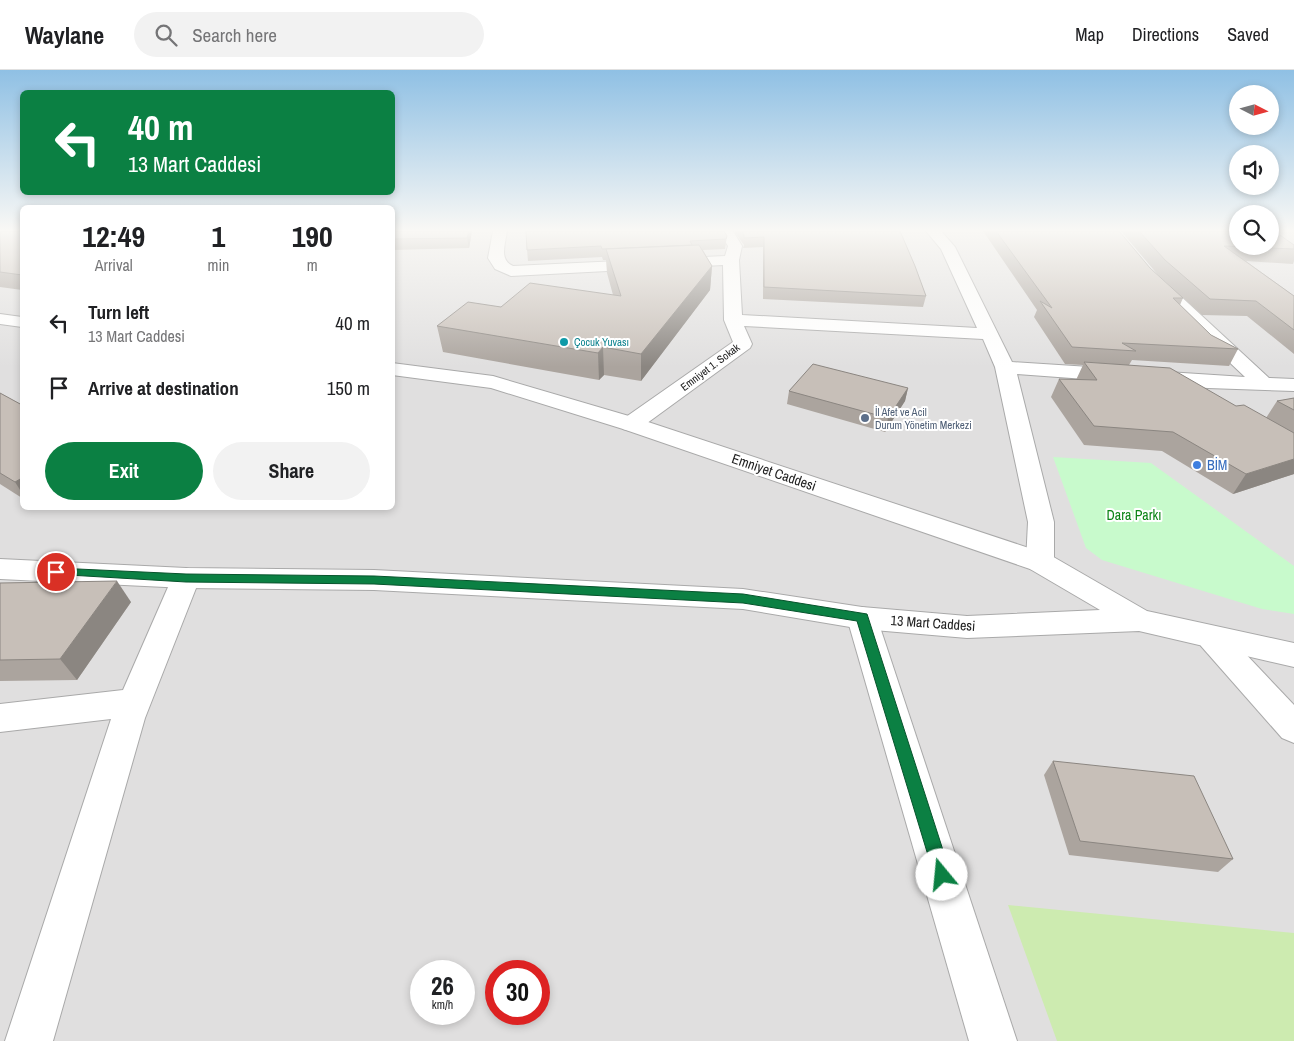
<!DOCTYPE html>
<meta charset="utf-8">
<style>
:root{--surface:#fff;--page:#f2f2f2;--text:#202124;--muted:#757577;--line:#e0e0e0;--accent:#0b8043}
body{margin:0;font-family:"Archivo Narrow",sans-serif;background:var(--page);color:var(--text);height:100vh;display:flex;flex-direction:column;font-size:19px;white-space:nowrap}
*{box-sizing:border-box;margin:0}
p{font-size:16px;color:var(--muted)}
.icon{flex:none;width:28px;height:28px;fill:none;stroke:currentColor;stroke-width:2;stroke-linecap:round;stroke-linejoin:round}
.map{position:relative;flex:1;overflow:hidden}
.side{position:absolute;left:20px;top:135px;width:375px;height:305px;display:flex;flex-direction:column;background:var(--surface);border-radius:8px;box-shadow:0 2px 8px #0003}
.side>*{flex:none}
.banner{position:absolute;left:20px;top:20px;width:375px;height:105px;border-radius:8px;box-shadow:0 2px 8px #0003;background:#0b8043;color:#fff;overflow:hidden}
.needle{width:32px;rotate:96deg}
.controls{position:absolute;left:1229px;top:15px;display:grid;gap:10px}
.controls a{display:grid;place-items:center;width:50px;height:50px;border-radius:50%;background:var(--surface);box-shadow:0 2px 8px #0003;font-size:25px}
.speed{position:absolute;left:410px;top:890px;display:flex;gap:10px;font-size:25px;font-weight:700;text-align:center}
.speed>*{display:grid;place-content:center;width:65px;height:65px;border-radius:50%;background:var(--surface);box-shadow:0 2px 8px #0003;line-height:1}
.speed small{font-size:12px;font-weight:400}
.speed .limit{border:8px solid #d22;background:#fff;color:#111}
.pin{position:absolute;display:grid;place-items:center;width:42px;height:42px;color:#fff;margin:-21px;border:2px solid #fff;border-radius:50%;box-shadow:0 1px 5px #0007}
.me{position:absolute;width:55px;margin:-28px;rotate:343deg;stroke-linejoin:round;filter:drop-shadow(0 0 4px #0008)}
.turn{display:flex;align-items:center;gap:18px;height:105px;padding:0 25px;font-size:22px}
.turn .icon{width:65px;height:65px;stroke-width:2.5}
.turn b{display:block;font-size:35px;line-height:42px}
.eta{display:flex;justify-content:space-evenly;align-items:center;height:85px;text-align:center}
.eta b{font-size:30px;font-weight:700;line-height:35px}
.action{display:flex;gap:10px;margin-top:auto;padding:10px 25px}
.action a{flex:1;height:58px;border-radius:30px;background:var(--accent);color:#fff;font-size:20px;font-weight:700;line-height:58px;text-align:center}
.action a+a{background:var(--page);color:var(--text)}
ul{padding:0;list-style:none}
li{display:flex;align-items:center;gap:15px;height:65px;padding:0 25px}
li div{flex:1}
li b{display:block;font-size:19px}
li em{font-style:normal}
header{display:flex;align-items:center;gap:30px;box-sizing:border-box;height:70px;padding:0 25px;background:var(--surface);border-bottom:1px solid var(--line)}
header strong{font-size:24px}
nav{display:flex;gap:28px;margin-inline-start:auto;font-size:18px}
.search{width:350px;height:45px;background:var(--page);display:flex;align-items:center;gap:12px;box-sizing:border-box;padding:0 18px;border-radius:28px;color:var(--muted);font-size:19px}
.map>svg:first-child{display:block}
.residential{fill:#e0dfdf;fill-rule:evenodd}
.grass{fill:#cdebb0}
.park{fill:#c8facc}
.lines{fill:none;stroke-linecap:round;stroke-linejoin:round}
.minor-casing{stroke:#a9a9a9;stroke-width:2}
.tertiary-casing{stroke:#a9a9a9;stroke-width:2}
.minor{fill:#fff;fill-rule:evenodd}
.tertiary{fill:#fff;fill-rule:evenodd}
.wall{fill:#aba49e}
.shaded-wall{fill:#8b8681}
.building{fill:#c7bfb8;stroke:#8b8681}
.route{fill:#0b8043;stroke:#07532c}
.culture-dot{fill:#0f9aa8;stroke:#fff;stroke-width:2}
.service-dot{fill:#5c6f8a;stroke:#fff;stroke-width:2}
.shop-dot{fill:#3f7fe0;stroke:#fff;stroke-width:2}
.labels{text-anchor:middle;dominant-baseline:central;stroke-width:4;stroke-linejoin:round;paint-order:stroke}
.far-culture-label{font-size:11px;fill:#0d838f;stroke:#fff;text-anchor:start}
.far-street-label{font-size:11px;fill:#222;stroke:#fff}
.far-service-label{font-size:11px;fill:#4e5e75;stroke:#fff;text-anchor:start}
.shop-label{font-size:14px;fill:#366cbe;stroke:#fff;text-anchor:start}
.street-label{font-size:14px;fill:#222;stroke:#fff}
.park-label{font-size:14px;fill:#0c8416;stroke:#fff}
</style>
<header>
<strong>Waylane</strong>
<div class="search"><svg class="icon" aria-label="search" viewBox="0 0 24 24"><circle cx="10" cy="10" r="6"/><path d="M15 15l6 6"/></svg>Search here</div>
<nav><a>Map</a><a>Directions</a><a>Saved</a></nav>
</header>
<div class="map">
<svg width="1294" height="971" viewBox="0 0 1294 971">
<rect width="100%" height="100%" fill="#f2efe9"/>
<path class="residential" d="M0 161H22V438H392L393 161H1237L1238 176H1270V161H1294V971H0ZM421 901H464V944H421ZM496 901H539V944H496Z"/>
<path class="grass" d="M1008 835 1294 863V971H1057Z"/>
<path class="park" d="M1053 387 1151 393 1294 496V544L1262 539 1102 490 1086 478Z"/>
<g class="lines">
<g class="minor-casing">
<g id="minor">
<path d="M493 161H507C505 175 499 190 513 196L725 186 728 176 719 161H733L742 176 739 190 742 245 977 258 941 179 926 161H941L955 177 1012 292 1245 307 1163 229 1161 225 1163 221H1175L1269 308 1294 309V321L1208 318 1017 304 1054 452V492L1050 499 1040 501 1030 499 1026 492 1028 452 995 297 983 269 744 256 752 274 750 278 639 359 631 361 623 359 620 354 623 349 733 272 724 250 723 195 511 206 495 199 488 188Z"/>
<path d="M186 498 196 501 200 508 145 648 53 971H5L111 649 0 662V634L123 620 172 508 176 501Z"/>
<path d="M862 537 873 540 877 548 1017 971H969L847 548 851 540Z"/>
<path d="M1212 556 1223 560 1294 635V673L1282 668 1201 576 1197 568 1201 560Z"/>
</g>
</g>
<g class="tertiary-casing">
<g id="tertiary">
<path d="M0 244 22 247V257L0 254Z"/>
<path d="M392 293 493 306 639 349 1050 485 1147 541 1294 573V597L1139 561 967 568 862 559 743 539 374 520 186 518 0 509V489L186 498 374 500 743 519 862 537 967 546 1100 540 1030 499 623 359 491 318 392 305Z"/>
</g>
</g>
<use href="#minor" class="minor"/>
<use href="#tertiary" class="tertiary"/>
</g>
<g class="wall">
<path d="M22 161V220L0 217V162Z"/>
<path d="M392 161H472L469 178 392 180Z"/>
<path d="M734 161H900L926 226 923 237 763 229V177L743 178 744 175Z"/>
<path d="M983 161H1119L1150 198 1183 228 1180 235 1211 265 1238 279 1229 296 1132 290 1129 295 1266 348 1277 331 1294 328V404L1233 424 1162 381 1084 375 1051 327 1059 309 1076 310 1083 295 1065 294 1034 247 1037 240Z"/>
<path d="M1121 161H1238L1294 175V191L1293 194 1246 191 1294 226V284L1247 246 1202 245 1158 205Z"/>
<path d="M727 166 725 179 703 180 712 196 710 220 641 311 604 305 599 310 443 282 437 256 501 237 613 225 607 203 606 190H603L602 187 528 191 527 180Z"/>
<path d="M908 318 905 331 885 362 787 334 789 321Z"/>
<path d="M0 323 22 335V428L0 414Z"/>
<path d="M0 513 131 532 77 610 0 611Z"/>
<path d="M1053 691 1233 789 1218 802 1069 785 1044 705Z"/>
</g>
<g class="shaded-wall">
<path d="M469 161H472L469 178 467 168Z"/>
<path d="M712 196 710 220 641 311V284Z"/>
<path d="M603 277 604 305 599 310 598 283Z"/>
<path d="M908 318 905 331 885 362 888 348Z"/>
<path d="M1294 389V404L1233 424 1246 404Z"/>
<path d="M22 408V423L15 412Z"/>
<path d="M117 511 131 532 77 610 60 589Z"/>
</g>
<g class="building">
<path d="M1 161H22V205L0 202V162Z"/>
<path d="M392 161H469L467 168 392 169Z"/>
<path d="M526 161H724L727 166 726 169 690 171 692 175 602 179 601 176 527 180Z"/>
<path d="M742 161H900L915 196 926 226 764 217V167L744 168V165Z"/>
<path d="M996 161H1119L1150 198 1183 228H1173L1211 265 1238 279 1122 273 1136 281 1072 277 1040 231 1052 238Z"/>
<path d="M1139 161H1238V176H1270V161H1274L1294 175V179L1224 176 1294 226V260L1256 231 1210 229 1165 190Z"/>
<path d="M699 175 712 196 641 284 603 277 598 283 437 256 468 232 501 237 530 213 621 226 606 179Z"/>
<path d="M1084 292 1170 298 1236 336 1244 335 1294 363V389L1246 404 1173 362 1094 356 1059 309 1097 310Z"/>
<path d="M813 294 908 318 888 348 789 321Z"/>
<path d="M0 323 22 335V408L15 412 0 403Z"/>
<path d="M1294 328V340L1277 331Z"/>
<path d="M117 511 60 589 0 590V513Z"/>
<path d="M1053 691 1194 706 1233 789 1080 771Z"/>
</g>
<linearGradient id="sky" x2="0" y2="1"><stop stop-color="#8fc0e4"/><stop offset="0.54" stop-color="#f9f8f5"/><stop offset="1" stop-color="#f9f8f5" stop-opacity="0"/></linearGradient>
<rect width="1294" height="297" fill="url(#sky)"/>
<path class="route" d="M56 498 186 504 374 506 743 524 867 544 951 805 948 811 942 814 936 811 934 805 857 551 743 533 374 514 186 512 52 504 50 502Z"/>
<circle class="culture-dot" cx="564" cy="272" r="5"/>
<circle class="service-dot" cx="865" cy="348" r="5"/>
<circle class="shop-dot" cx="1197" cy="395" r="5"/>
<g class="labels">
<g class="far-culture-label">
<text x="574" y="272">Çocuk Yuvası</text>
</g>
<g class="far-street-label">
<text transform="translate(710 297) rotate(-37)">Emniyet 1. Sokak</text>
</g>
<g class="far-service-label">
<text x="875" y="342">İl Afet ve Acil<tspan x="875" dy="13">Durum Yönetim Merkezi</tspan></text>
</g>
<g class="shop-label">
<text x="1207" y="395">BİM</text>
</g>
<g class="street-label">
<text transform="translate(774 402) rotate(19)">Emniyet Caddesi</text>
<text transform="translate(933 553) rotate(4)">13 Mart Caddesi</text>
</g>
<g class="park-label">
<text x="1134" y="445">Dara Parkı</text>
</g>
</g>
</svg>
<div class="controls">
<a><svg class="needle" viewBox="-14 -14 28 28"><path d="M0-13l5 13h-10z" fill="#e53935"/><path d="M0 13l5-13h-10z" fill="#757577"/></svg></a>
<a><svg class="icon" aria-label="sound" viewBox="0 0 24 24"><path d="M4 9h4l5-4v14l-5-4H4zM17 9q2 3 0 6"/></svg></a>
<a><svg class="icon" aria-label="search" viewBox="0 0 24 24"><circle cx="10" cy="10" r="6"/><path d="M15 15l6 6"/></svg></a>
</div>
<div class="speed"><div>26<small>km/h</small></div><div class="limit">30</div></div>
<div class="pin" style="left:56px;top:502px;background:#d93025"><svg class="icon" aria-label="arrive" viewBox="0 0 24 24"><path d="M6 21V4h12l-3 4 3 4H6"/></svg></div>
<svg class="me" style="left:942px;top:805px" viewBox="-20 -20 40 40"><circle r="19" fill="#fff"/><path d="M0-13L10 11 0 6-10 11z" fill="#0b8043"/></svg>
<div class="banner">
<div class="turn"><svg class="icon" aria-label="left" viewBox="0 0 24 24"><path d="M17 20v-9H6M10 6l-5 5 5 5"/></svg><div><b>40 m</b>13 Mart Caddesi</div></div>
</div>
<section class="side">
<div class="eta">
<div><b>12:49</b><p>Arrival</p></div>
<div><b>1</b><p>min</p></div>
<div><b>190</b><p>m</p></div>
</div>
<ul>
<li><svg class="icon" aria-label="left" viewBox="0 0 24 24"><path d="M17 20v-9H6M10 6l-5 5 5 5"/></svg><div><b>Turn left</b><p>13 Mart Caddesi</p></div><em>40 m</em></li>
<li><svg class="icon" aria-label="arrive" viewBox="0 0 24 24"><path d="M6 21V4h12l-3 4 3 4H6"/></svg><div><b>Arrive at destination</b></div><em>150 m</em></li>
</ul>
<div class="action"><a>Exit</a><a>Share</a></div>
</section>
</div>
